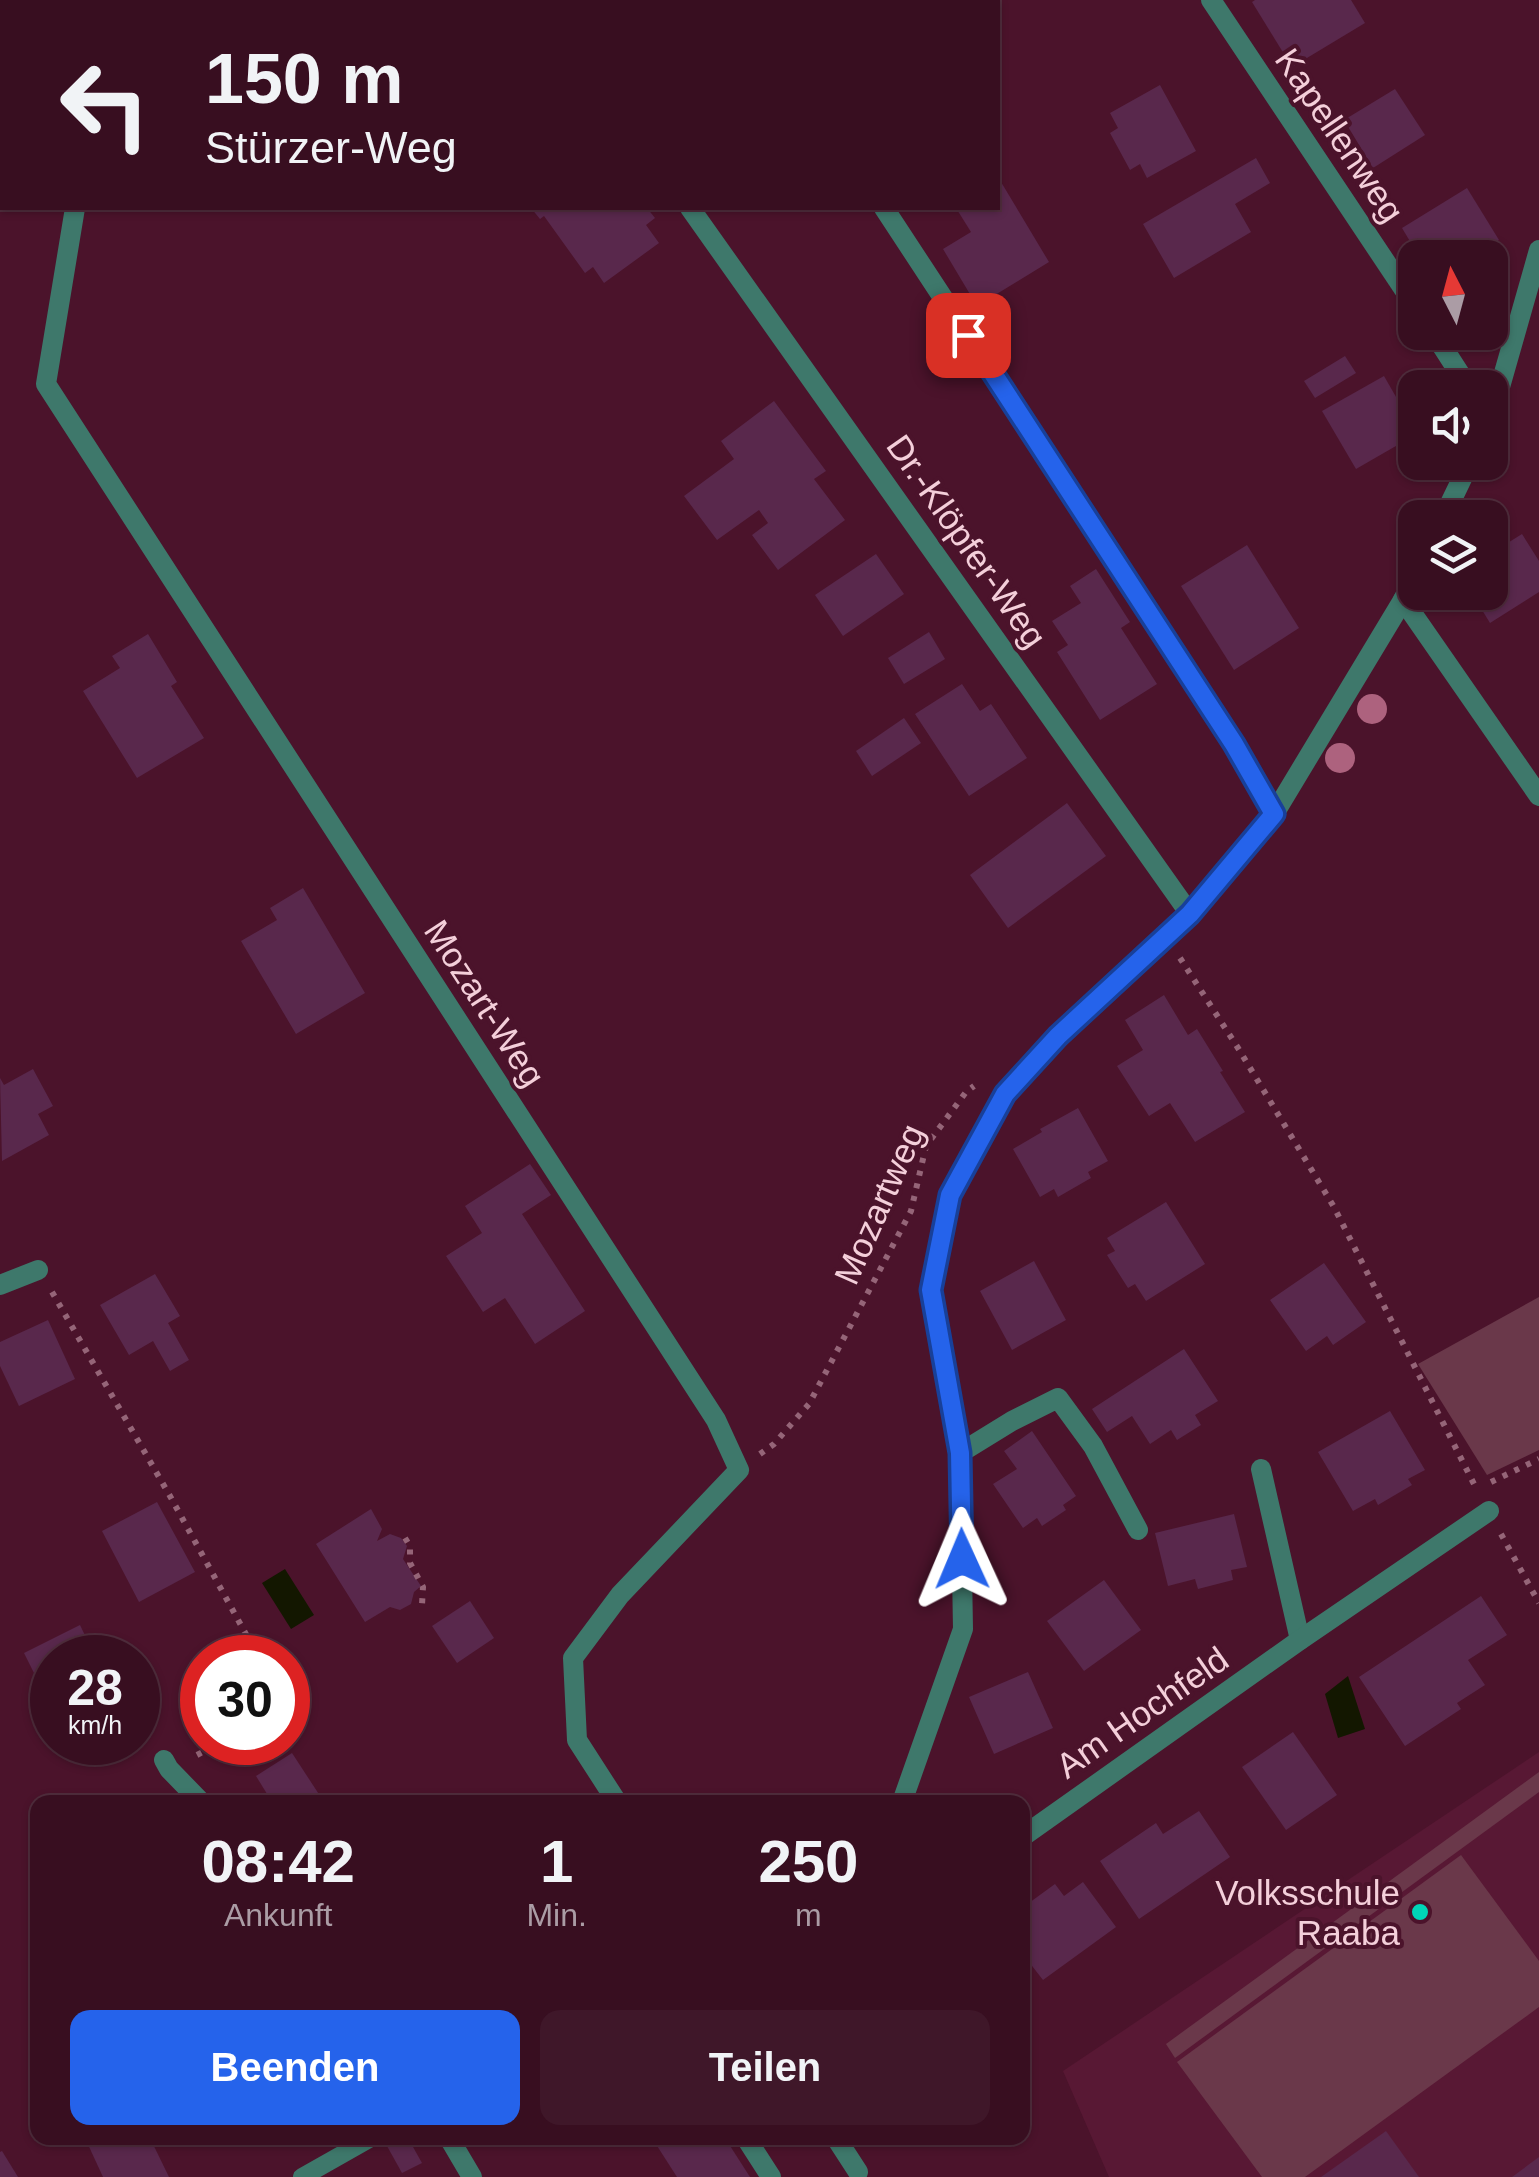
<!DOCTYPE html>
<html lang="de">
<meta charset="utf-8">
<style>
:root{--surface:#380e20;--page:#3f1729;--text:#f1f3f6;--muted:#ab9ca5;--line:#522e3e;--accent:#2563eb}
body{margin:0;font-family:Helvetica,sans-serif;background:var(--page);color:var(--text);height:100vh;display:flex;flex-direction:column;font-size:38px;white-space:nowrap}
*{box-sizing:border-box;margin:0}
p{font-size:32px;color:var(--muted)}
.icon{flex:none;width:55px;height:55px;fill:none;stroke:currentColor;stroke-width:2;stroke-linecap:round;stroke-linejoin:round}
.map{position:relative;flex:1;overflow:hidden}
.side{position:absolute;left:30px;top:1795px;width:1000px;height:350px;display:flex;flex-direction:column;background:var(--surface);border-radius:20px;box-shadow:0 2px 8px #0004,0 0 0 2px var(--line)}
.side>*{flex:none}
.guide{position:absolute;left:0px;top:0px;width:1000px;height:210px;box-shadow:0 2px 8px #0004,0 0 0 2px var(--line);background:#380e20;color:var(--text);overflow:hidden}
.needle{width:65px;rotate:354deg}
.tools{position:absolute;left:1398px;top:240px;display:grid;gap:20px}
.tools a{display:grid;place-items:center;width:110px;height:110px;border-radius:20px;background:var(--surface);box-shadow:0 2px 8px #0004,0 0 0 2px var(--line);font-size:50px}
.speed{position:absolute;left:30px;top:1635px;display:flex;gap:20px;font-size:50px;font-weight:700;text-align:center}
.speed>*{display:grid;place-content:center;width:130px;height:130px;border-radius:50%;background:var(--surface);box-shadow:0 2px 8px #0004,0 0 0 2px var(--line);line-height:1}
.speed small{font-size:25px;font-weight:400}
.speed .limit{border:15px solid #d22;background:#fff;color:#111}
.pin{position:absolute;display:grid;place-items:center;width:85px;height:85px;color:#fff;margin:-42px;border-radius:20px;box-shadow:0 5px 15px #0006}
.me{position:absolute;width:110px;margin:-55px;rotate:359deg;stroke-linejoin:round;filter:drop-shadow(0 0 8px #0008)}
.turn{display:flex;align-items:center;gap:35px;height:210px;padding:0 40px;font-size:45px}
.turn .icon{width:130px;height:130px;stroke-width:2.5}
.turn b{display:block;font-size:70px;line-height:85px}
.eta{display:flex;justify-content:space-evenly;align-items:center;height:170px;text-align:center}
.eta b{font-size:60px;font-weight:800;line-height:70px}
.cta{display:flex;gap:20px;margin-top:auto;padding:20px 40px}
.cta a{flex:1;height:115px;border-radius:20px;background:var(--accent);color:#fff;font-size:40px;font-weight:800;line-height:115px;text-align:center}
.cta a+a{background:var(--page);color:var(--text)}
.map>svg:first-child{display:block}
.built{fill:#581834}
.green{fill:#6a384a}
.water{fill:#131700}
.building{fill:#59284c}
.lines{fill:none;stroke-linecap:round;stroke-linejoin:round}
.path{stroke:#956578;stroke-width:6;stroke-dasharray:5 8;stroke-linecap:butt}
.service{stroke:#3e786b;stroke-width:18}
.minor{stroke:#3e786b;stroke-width:20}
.tree{fill:#ad627e}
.route-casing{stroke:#184099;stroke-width:25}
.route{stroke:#2563eb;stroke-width:18}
.poi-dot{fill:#00d5b7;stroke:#4b132b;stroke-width:4}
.labels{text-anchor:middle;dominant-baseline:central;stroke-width:8;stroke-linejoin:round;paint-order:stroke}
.street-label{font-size:35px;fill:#f4cfda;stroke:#4b132b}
.poi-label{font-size:35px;fill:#f4cfda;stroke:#4b132b;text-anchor:end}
</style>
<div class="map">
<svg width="1539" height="2177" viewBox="0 0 1539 2177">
<rect width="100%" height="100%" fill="#4b132b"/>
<path class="built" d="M1539 1752V2177H1109L1063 2071Z"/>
<g class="green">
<path d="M1539 1297V1450L1487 1475 1418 1364Z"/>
<path d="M1539 1772V1792L1175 2058 1166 2044Z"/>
<path d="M1461 1855 1539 1961V2007L1305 2177H1262L1177 2062Z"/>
</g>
<g class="water">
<path d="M285 1569 314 1615 291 1629 262 1583Z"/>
<path d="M1348 1676 1365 1729 1338 1738 1325 1694Z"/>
</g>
<g class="building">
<path d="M1255 0H1351L1365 23 1292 67 1252 2Z"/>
<path d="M1160 85 1196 151 1147 178 1140 164 1130 170 1110 133 1118 128 1110 113Z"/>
<path d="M1395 89 1425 135 1373 168 1344 120Z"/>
<path d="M1256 158 1270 183 1235 204 1251 232 1174 278 1143 224Z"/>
<path d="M998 177 1049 262 977 306 943 249 971 232 956 208H998Z"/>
<path d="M1467 188 1499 240 1470 258H1420L1402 228Z"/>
<path d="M531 208H647L655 218 646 225 659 243 604 283 593 267 585 273 544 216 540 219Z"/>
<path d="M1345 356 1356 373 1315 398 1304 381Z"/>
<path d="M1384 376 1415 430V435L1356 469 1322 411Z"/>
<path d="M774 401 826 471 814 479 845 520 778 570 752 535 768 523 759 510 717 540 684 496 734 459 721 441Z"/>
<path d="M1522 534 1539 561V592L1490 623 1471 592H1490V554Z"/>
<path d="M1247 545 1299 628 1234 670 1181 586Z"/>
<path d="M876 554 904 594 843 636 815 595Z"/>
<path d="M1096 569 1130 622 1121 628 1157 684 1100 720 1057 652 1068 645 1052 621 1081 603 1070 586Z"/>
<path d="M929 632 945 659 904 684 888 658Z"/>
<path d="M148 634 177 682 171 686 204 738 137 778 83 691 120 668 112 656Z"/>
<path d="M962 684 980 711 991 704 1027 758 969 796 915 714Z"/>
<path d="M904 718 921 743 872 776 856 751Z"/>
<path d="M1067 803 1106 856 1008 928 970 875Z"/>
<path d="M303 888 365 993 296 1034 241 941 277 920 270 908Z"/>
<path d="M1164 995 1188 1035 1197 1029 1223 1071 1220 1072 1245 1112 1195 1142 1170 1103 1149 1116 1117 1066 1143 1050 1125 1020Z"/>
<path d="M33 1069 53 1106 38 1114 49 1135 2 1161 0 1078 4 1085Z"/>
<path d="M1078 1108 1108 1161 1088 1172 1091 1178 1058 1197 1054 1189 1040 1197 1013 1149 1042 1132 1040 1129Z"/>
<path d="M530 1164 551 1195 522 1214 585 1311 535 1344 505 1298 483 1312 446 1256 482 1233 465 1206Z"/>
<path d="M1166 1202 1205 1264 1146 1301 1135 1284 1128 1288 1107 1255 1115 1251 1107 1238Z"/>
<path d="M1034 1261 1066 1320 1012 1350 980 1291Z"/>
<path d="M1324 1263 1366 1322 1333 1345 1327 1336 1306 1351 1270 1300Z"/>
<path d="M155 1274 180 1316 168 1323 189 1360 170 1371 153 1341 129 1355 100 1305Z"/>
<path d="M48 1320 75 1379 19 1406 0 1366V1342Z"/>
<path d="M1184 1349 1218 1401 1195 1415 1201 1425 1177 1440 1171 1430 1150 1444 1132 1416 1107 1432 1092 1409Z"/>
<path d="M1390 1411 1425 1470 1408 1479 1412 1485 1378 1505 1375 1499 1353 1511 1318 1452Z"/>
<path d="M1032 1431 1076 1496 1063 1505 1066 1510 1042 1526 1037 1518 1023 1528 993 1484 1017 1469 1004 1451Z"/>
<path d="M157 1502 195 1572 139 1602 102 1531Z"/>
<path d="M371 1509 382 1529 377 1541 390 1534 401 1538 407 1546 403 1559 421 1586 414 1592 411 1604 400 1610 390 1607 365 1622 316 1544Z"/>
<path d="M1234 1514 1247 1567 1231 1570 1233 1580 1198 1589 1195 1579 1168 1586 1155 1533Z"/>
<path d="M1104 1580 1141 1630 1084 1671 1047 1621Z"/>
<path d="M1481 1596 1507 1635 1468 1660 1485 1685 1457 1703 1461 1709 1405 1746 1359 1677Z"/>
<path d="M470 1601 494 1638 457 1663 432 1626Z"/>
<path d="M80 1625 92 1650 106 1642 114 1658H52V1709L24 1653Z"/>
<path d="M1028 1672 1053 1728 994 1754 969 1697Z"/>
<path d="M1293 1732 1337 1795 1286 1830 1242 1767Z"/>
<path d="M292 1753 324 1802H272L256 1776Z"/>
<path d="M1199 1811 1230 1857 1139 1919 1100 1861 1156 1823 1163 1834Z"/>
<path d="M1083 1882 1116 1927 1043 1980 1022 1953V1908L1055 1884 1064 1896Z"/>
<path d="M1386 2131 1419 2177H1321Z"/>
<path d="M85 2138H150L169 2177H103Z"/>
<path d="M403 2138H408L422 2163 402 2173 387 2146Z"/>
<path d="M652 2138H725L750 2177H677Z"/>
<path d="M2 2151 18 2177H0V2152Z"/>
<path d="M1539 2157V2177H1512Z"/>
</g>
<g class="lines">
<g class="path">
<path d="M1180 958 1238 1048 1334 1207 1476 1488"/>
<path d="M52 1292 170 1496 259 1658"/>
<path d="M760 1454 774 1444 809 1404 911 1211 926 1146 966 1092 974 1086"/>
<path d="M1491 1482 1539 1459"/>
<path d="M1501 1534 1539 1603"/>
<path d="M405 1538 410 1546V1563L423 1587 422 1605"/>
<path d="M288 1709V1710"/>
<path d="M197 1755 222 1742"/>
</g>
<path class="service" d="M302 2177 371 2138"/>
<g class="minor">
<path d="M542 0 544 2"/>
<path d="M748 0 749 2"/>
<path d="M1211 0 1415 306"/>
<path d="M75 208 46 384 716 1420 739 1470 620 1595 573 1658 577 1740 617 1802"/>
<path d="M690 208 1190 914"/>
<path d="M884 208 1235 743 1274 814"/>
<path d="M1433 332 1469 388"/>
<path d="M1490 422 1539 250"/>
<path d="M1443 518 1470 462"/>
<path d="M1403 600 1539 796"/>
<path d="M0 1285 38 1270"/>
<path d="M960 1453 1012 1421 1058 1398 1093 1446 1138 1530"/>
<path d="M1261 1469 1300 1640"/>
<path d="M164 1760 169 1769 201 1802"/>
<path d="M902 1802 963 1629 960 1453 931 1290 950 1195 1005 1094 1058 1036 1190 914 1274 814 1403 600 1415 576"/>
<path d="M1022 1837 1300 1640 1489 1511"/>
<path d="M449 2138 472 2177"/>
<path d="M746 2138 771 2177"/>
<path d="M836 2138 858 2172"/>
</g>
</g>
<g class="tree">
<circle cx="1372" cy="709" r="15"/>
<circle cx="1340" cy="758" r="15"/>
</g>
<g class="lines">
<g class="route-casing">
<path id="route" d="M962 1559 960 1453 931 1290 950 1195 1005 1094 1058 1036 1190 914 1274 814 1234 744 968 335"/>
</g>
<use href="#route" class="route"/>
</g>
<circle class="poi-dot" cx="1420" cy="1912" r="10"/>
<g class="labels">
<g class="street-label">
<text transform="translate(1340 135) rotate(56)">Kapellenweg</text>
<text transform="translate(967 541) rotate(55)">Dr.-Klöpfer-Weg</text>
<text transform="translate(485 1003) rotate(57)">Mozart-Weg</text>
<text transform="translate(879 1204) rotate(-66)">Mozartweg</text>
<text transform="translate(1142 1712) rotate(-35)">Am Hochfeld</text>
</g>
<g class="poi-label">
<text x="1400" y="1892">Volksschule<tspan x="1400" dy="40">Raaba</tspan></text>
</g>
</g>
</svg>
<div class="tools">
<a><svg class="needle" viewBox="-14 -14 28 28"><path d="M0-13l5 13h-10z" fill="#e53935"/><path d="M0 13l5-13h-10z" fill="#ab9ca5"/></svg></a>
<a><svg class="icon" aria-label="sound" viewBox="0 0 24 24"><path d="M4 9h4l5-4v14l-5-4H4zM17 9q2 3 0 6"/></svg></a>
<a><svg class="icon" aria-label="layers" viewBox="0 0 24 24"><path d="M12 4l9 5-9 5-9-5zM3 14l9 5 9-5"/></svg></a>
</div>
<div class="speed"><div>28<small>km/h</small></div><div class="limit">30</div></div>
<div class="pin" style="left:968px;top:335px;background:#d93025"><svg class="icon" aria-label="arrive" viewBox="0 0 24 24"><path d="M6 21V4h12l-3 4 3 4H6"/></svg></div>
<svg class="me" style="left:962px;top:1559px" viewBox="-20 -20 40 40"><path d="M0-17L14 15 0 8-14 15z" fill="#2563eb" stroke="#fff" stroke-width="4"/></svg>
<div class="guide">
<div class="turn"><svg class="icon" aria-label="left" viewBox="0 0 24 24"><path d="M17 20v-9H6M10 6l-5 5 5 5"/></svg><div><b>150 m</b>Stürzer-Weg</div></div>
</div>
<section class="side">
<div class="eta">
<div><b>08:42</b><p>Ankunft</p></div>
<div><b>1</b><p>Min.</p></div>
<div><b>250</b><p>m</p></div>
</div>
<div class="cta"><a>Beenden</a><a>Teilen</a></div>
</section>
</div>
